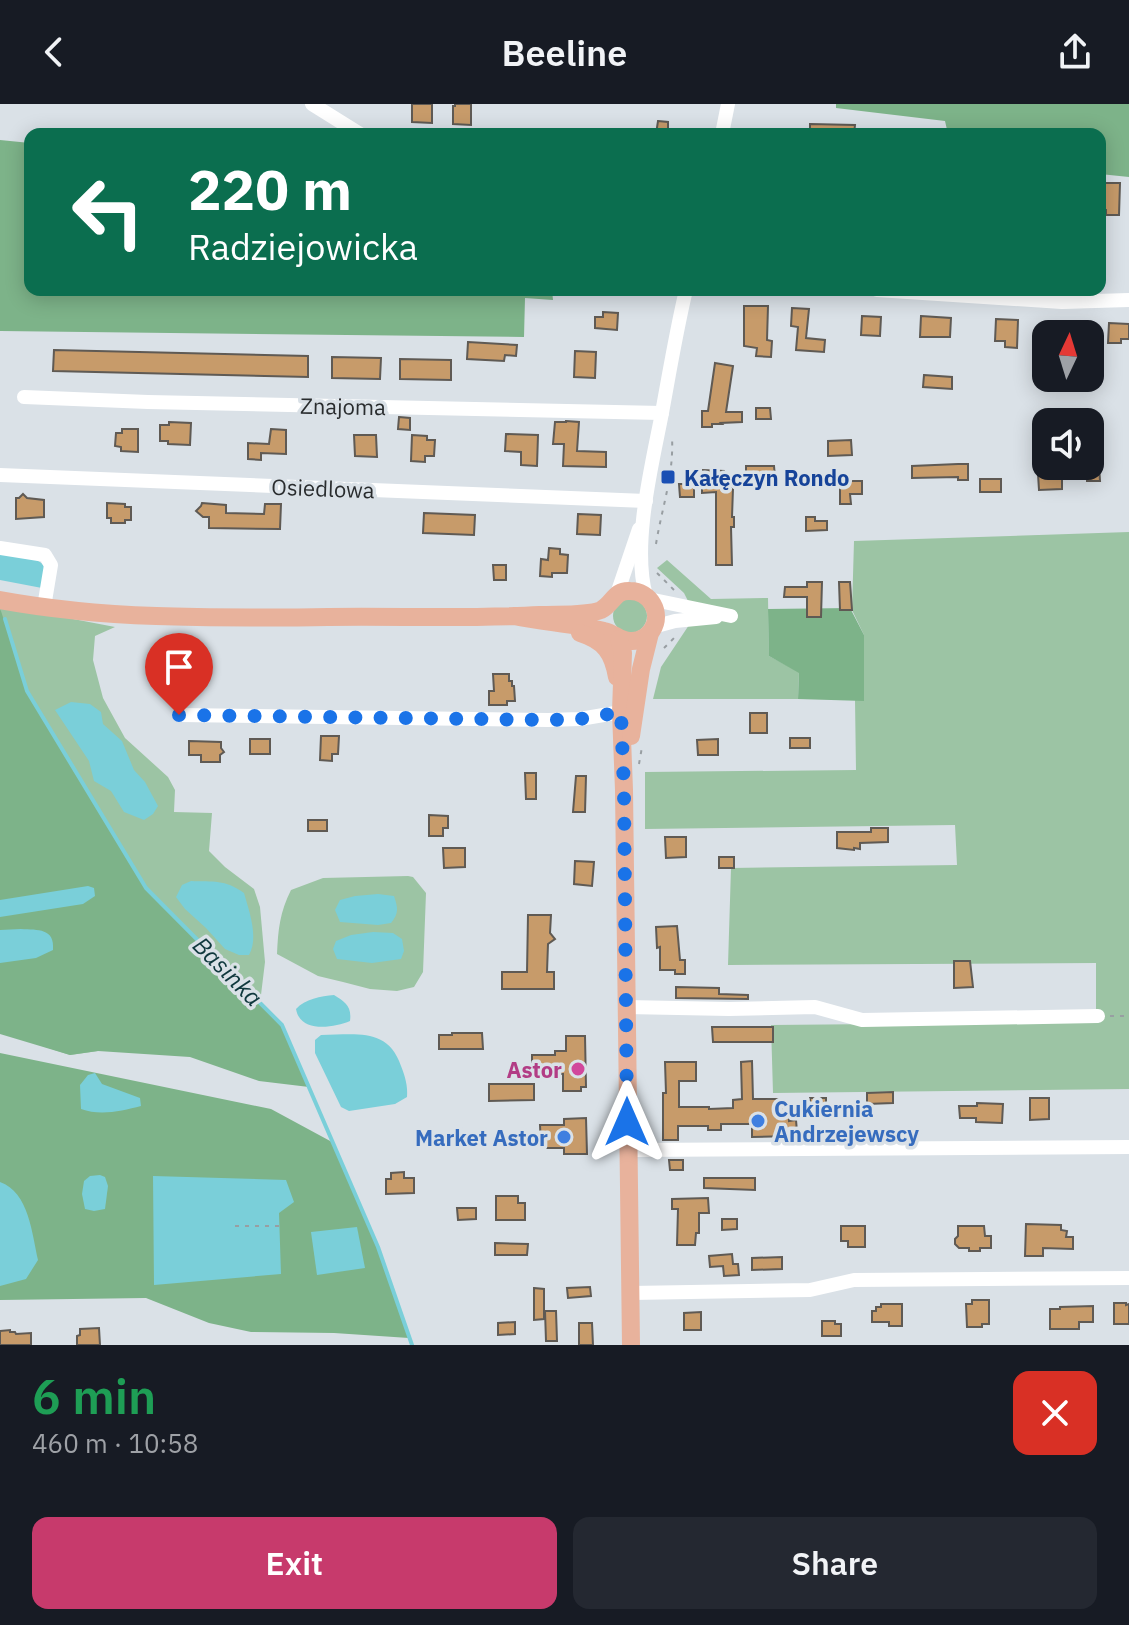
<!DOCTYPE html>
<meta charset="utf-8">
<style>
:root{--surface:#171b24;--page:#242831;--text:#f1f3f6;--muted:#9ea1a6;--accent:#c73a6c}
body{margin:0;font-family:"IBM Plex Sans",sans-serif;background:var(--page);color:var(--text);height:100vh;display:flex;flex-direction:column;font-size:30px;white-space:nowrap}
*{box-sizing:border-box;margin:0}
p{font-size:26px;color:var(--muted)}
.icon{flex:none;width:44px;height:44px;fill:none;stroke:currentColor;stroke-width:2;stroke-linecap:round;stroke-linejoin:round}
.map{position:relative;height:1241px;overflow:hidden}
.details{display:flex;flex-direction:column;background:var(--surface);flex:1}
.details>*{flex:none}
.banner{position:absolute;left:24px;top:24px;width:1082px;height:168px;border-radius:16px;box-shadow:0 4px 20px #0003;background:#0b6e4f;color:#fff;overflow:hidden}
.needle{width:52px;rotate:4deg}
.tools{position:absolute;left:1032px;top:216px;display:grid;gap:16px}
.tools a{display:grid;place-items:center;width:72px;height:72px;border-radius:16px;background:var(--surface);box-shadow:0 4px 20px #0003;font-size:40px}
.pin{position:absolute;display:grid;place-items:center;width:68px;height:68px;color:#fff;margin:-82px -34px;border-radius:50% 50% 50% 0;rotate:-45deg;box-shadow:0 0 8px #0007}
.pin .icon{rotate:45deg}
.me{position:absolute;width:88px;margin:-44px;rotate:0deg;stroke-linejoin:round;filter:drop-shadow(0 0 6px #0008)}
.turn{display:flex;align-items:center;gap:28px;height:168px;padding:0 32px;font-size:36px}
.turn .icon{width:104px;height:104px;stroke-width:2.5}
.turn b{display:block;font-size:56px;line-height:68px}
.round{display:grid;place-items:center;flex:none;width:84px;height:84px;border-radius:16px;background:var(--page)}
.overview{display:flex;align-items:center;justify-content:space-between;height:136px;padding:0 32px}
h1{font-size:48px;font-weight:600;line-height:60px;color:#1e9e55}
.action{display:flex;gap:16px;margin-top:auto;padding:16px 32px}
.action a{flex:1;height:92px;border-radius:16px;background:var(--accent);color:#fff;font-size:32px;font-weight:600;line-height:92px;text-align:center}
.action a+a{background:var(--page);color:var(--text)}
header{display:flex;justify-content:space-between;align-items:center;height:104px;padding:0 32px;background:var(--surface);font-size:36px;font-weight:600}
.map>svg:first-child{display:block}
.green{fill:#9cc4a4}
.forest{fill:#7db389}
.water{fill:#7acfd9}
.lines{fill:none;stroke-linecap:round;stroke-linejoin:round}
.stream{stroke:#7acfd9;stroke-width:4}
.building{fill:#c79b6a;stroke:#5f5a54;stroke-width:2}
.path{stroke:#989ea2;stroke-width:2;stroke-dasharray:4 6;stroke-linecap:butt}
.minor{stroke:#fff;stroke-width:14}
.major{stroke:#e8b29c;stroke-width:18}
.route{stroke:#1a73e8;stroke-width:14;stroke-dasharray:0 25.2}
.transit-dot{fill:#1a4fb4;stroke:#dae1e7;stroke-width:3}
.hotel-dot{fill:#d1479c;stroke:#dae1e7;stroke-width:3}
.shop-dot{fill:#3f7fe0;stroke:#dae1e7;stroke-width:3}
.labels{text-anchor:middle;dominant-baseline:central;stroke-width:7;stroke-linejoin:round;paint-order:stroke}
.street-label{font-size:22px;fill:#292c2e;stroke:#dae1e7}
.transit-label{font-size:22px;font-weight:bold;fill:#164399;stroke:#dae1e7;text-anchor:start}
.hotel-label{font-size:22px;font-weight:bold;fill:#b23c85;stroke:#dae1e7;text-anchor:end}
.shop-label{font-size:22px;font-weight:bold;fill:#366cbe;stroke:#dae1e7;text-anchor:start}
.water-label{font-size:24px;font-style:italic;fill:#0f383d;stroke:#dae1e7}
</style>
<header><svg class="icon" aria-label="back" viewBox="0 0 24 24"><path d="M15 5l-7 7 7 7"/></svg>Beeline<svg class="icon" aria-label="share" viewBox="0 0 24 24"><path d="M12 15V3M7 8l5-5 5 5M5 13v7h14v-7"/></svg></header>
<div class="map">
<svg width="1129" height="1241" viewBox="0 0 1129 1241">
<rect width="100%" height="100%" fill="#dae1e7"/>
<g class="green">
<path d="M1129 428V985L773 989 771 921 1096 918V859L728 861 731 764 957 761 955 721 645 725V668L856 666 855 596H864V531L852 506 854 437Z"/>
<path d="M667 456 711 495 768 494 769 552 799 568 798 595H653L661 563 689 521 688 497 684 489 657 464Z"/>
<circle cx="630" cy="512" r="17"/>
<path d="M0 501 115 523 95 532 93 556 103 594 125 634 168 673 175 686 174 708 212 709 209 747 225 763 254 785 260 803 265 858 260 899 98 947 70 951 33 939Z"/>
<path d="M408 772 413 773 426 789 423 868 414 883 397 887 370 885 343 878 318 872 277 850C278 825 280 808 291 786L323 774Z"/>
</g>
<g class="forest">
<path d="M836 0H1129V73L1100 70V30H948L945 17 836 4Z"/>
<path d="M0 36 30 39V186H552L553 196 525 194 524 233 0 227Z"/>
<path d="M0 504 27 587 145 784 282 921 309 983 259 977 190 953 98 947 70 951 0 930Z"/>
<path d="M850 504 864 531V597L798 595 799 569 769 552 768 505Z"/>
<path d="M0 949 271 1005 332 1038 378 1143 409 1234 334 1229 251 1228 209 1219 146 1194 0 1196Z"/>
</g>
<g class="water">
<path d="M0 449C10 451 41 452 44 463 45 468 42 478 42 484L0 476Z"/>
<path d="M71 598 90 600 101 608 103 620 122 637 134 666 145 678 158 702 153 710 144 716 124 708 111 687 94 677 89 657 55 606Z"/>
<path d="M191 777C214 778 224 775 244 789 249 807 259 833 249 851H239L225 845 206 824 185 805 176 793 182 781Z"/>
<path d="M88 782 94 784 95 792 83 800 0 813V796Z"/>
<path d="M378 790 394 792C398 804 399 809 391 819L378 821 340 818 335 806 340 796 355 792Z"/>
<path d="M21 825C38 826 55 824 53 846L36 854 0 859V826Z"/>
<path d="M373 828 393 829 402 835 404 847 401 855 372 859 337 855 333 845 336 837 351 831Z"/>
<path d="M334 891C345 898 352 902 350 917 333 924 300 929 296 905 305 895 321 892 334 891Z"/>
<path d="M321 931C355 931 388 923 401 962 405 972 408 982 407 993L395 1000 349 1007 341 1003 315 949V936Z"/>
<path d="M95 969 102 980 140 994 141 1002C122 1007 100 1012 81 1005L80 981 88 971Z"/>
<path d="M100 1071 105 1073 108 1082 105 1105 94 1107 85 1105 82 1090 84 1077 90 1072Z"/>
<path d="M153 1072 286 1076 294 1098 279 1109 281 1170 154 1181Z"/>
<path d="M0 1078C29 1088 32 1130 38 1156L26 1175 0 1182Z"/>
<path d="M357 1123 365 1164 317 1171 311 1128Z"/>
</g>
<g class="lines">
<path class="stream" d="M5 515 27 587 146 784 282 921 378 1143 412 1241"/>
</g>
<g class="building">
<path d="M412 0H432V19L412 18Z"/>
<path d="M455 0H471V21L453 20V2H455Z"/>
<path d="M658 17 668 18V30H656Z"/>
<path d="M810 20 855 21 854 30H810Z"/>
<path d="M1100 79H1120L1119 111H1106V106H1100Z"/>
<path d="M744 202H768L767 236 772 237 771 253 756 252 757 244 744 242Z"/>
<path d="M792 204 809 205 806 234 825 236 824 248 796 246 798 223 791 222Z"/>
<path d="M603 208 618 209 617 226 595 224V213H603Z"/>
<path d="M862 212 881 213 880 232 861 231Z"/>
<path d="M921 212 951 214 950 233H920Z"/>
<path d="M996 215 1018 216 1017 244 1005 243V237H995Z"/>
<path d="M1048 218 1070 219V230H1047Z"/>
<path d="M1109 219 1129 220V235H1121V239H1108Z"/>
<path d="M468 238 517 241 516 252 505 251 504 257 467 255Z"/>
<path d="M54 246 308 252V273L53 267Z"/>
<path d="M575 247 596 248 595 274 574 273Z"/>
<path d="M332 253 381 254 380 275 332 274Z"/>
<path d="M400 255 451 256V276L400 275Z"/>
<path d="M715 259 733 262 726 308H742V318L721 319 722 320H712V323H702V307H708Z"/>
<path d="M924 271 952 273V285L923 283Z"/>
<path d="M756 304H770L771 315H756Z"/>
<path d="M399 313 410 314V326L398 325Z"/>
<path d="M566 317 579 318 577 347 606 348V363L563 362 564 340H553L555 318H566Z"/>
<path d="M169 318 191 319 190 341 168 340V337H160V321H169Z"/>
<path d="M122 325H138V348L121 347V343L115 342 116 329H122Z"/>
<path d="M271 325 286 326V350L261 349V356L248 355V339L269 340Z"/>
<path d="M506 330 538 331 537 362 521 361V348L505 347Z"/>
<path d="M354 331H376L377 353 355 352Z"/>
<path d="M412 331 427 332V336H435L434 352H425V358L411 357Z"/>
<path d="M851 336 852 351 828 352V337Z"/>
<path d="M958 360H968V376H958V373L912 374V362Z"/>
<path d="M1090 361H1099L1100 377H1087V362Z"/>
<path d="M746 362H774L775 373H746Z"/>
<path d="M702 366 724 367V372H727L726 384H733L732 413H734V423H731L732 461H716V388L702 389Z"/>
<path d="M1038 370H1062V385L1039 386Z"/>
<rect x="980" y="375" width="21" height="13"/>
<path d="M840 377H862V390H850L851 400H840Z"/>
<path d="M679 380H694V393H680Z"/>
<path d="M23 390 27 394 44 396V413L16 415V394H19Z"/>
<path d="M107 399 125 400V403H131V416H125V419H111V414H107Z"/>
<path d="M202 399 226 401V409L264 410 265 400H281L280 425 209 424V413H203L196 407 201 402Z"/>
<path d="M424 409 475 411 474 431 423 429Z"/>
<path d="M578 410 601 411 600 431 577 430Z"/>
<path d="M806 413H815V417H827V426L806 427Z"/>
<path d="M549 444 560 445V450L568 451 567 469H552V473L540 472 541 455 548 456Z"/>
<path d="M493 461H506V476H494Z"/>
<path d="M807 478H822L821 513H807V493H784L785 483H807Z"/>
<path d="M839 478H850L852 506H840Z"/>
<path d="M493 570H509V577H512V582H514L515 597H507V601H489V587H494Z"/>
<rect x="750" y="609" width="17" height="20"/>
<path d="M321 632H339L338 650H332V657L320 656Z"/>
<rect x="790" y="634" width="20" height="10"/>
<rect x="250" y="635" width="20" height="15"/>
<path d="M718 635V651H698L697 636Z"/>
<path d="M189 637 221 638V644L224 648 220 651V658H201V651H189Z"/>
<path d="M525 669H536V695H526Z"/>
<path d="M576 672H586L585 708H573Z"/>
<path d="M429 711 448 712V724H443V732H429Z"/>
<rect x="308" y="716" width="19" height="11"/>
<path d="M871 724H888V738L860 739V745L854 744V746L837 744V728H871Z"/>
<path d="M665 733H686V753L666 754Z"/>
<path d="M443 744H465V763L444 764Z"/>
<rect x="719" y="753" width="15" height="11"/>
<path d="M575 757 594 758 592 782 574 780Z"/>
<path d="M528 811H551L550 829 555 835 548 840 547 868H554V885H502V868H527Z"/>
<path d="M677 822 680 856H685V870H675V866H660V843L657 844 656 823Z"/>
<path d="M954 857H970L973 883 954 884Z"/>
<path d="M676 883 719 884V890L748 891V895L676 894Z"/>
<path d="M712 923H773V938H713Z"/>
<path d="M452 929H482L483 945H439V931H452Z"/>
<path d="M566 932H585L586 983H581V987H563V970H532V951H555V947H566Z"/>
<path d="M752 957 753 995H783L784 1012H789V1017L796 1016 797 1028 790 1029V1032L752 1033V1020H721V1026H708V1022H678V1036H663V989H666L665 958H696V977H679V1003H709V1005L733 1004V996L742 995 741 958Z"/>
<path d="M489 980H534V996L489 997Z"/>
<path d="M893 988V999L867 1000V989Z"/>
<path d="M810 994H826V1011L810 1010Z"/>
<path d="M1030 994H1049V1015L1030 1016Z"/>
<path d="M977 999 1003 1000 1002 1019 976 1018V1014H960L959 1002H977Z"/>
<path d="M586 1014 587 1050H564V1044H541L540 1021H564V1015Z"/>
<path d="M669 1056H683V1066H670Z"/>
<path d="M404 1068V1074H414V1089L386 1090V1075H391V1069Z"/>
<path d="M704 1074H755V1086L704 1084Z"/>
<path d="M496 1092H518V1099H525V1116H496Z"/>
<path d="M708 1094 709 1109H699V1129H696L695 1141H677L678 1105H672V1095Z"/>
<path d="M457 1104H476V1115L458 1116Z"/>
<path d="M722 1115H737V1125L722 1126Z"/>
<path d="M1026 1120 1061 1121V1126L1067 1127 1066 1133H1073V1145L1043 1144V1152H1025Z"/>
<path d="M841 1122H865V1143H848V1137H841Z"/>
<path d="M958 1122H984L985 1132H991V1144H980V1147H969V1144H959L955 1140V1135L958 1132Z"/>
<path d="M495 1139 528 1140 527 1151H495Z"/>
<path d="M732 1150 733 1160H738L739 1171 724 1172 723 1162 710 1163 709 1152Z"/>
<path d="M782 1153V1165L752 1166V1154Z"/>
<path d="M590 1183 591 1192 568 1194 567 1184Z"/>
<path d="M534 1184 544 1185V1215L534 1216Z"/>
<path d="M972 1196H989V1220H982V1223H967L966 1200H972Z"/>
<path d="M1114 1199H1126V1201L1129 1200V1220H1114Z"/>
<path d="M881 1200H902V1222H889V1218H872V1207H876V1203H881Z"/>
<path d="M1093 1202V1218H1079V1225H1050V1205H1060V1203Z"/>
<path d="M545 1207H556L557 1237H546Z"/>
<path d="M701 1208V1226H684V1209Z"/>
<path d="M822 1217H835V1220H841V1232H822Z"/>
<path d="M515 1218V1230L498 1231V1219Z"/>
<path d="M579 1219H592L593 1241H579Z"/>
<path d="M99 1224 100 1241H77V1232L80 1231V1225Z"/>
<path d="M10 1226V1228H15L16 1230 31 1229V1241H0V1227Z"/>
</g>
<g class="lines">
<g class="path">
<path d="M656 440C662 403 674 371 672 333"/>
<path d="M657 469 675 487"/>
<path d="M664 544 676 532"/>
<path d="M639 660 642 643"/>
<path d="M1110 912H1129"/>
<path d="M235 1122H279"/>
</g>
<g class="minor">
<path d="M312 0 360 30"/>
<path d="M722 30 728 0"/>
<path d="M877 186 1062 198 1129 196"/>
<path d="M24 293 148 298 662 309"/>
<path d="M0 371 646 397"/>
<path d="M0 444 45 451 51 461 44 503"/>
<path d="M617 490 639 425"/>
<path d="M646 492C632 442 651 365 661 314 669 271 676 228 686 186"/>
<path d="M649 495 731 512"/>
<path d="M653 523 675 517 716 513"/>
<path d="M179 611 548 616 580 615 621 608"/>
<path d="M626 903 729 905 815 903 862 916 1098 912"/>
<path d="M627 1046 1129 1043"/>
<path d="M631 1189 810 1186 854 1176 1129 1174"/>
</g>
<g class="major">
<path d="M0 496C109 516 218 514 328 513 398 512 470 515 540 511 558 510 586 512 601 506 613 500 614 486 630 487 650 487 663 509 652 526 647 533 640 537 632 537 620 538 615 529 604 527 575 520 544 518 514 512"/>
<path d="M580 529C605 537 613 549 617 573"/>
<path d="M619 535 623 549 621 608 624 686 631 1241"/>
<path d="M631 632 641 565 650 529"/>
</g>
</g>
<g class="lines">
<path class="route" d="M179 611 548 616 580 615 621 608 624 686 627 1018"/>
</g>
<rect class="transit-dot" x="660" y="365" width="16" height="16" rx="4"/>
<circle class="hotel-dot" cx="578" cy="965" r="8"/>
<g class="shop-dot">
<circle cx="758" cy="1017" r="8"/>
<circle cx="564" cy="1033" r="8"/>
</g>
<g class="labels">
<g class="street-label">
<text transform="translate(343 302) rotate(1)">Znajoma</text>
<text transform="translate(323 384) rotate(2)">Osiedlowa</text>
</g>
<g class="transit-label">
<text x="684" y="373">Kałęczyn Rondo</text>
</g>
<g class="hotel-label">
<text x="562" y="965">Astor</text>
</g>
<g class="shop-label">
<text x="774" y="1004">Cukiernia<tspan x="774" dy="25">Andrzejewscy</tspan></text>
<text x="548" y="1033" text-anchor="end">Market Astor</text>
</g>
<g class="water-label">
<text transform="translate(228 867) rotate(45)">Basinka</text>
</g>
</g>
</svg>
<div class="tools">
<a><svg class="needle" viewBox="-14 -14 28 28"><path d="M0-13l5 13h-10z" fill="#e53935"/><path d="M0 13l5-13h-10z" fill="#9ea1a6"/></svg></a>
<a><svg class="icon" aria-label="sound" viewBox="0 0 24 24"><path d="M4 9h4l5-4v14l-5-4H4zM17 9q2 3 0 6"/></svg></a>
</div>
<div class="pin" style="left:179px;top:611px;background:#d93025"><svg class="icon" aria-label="arrive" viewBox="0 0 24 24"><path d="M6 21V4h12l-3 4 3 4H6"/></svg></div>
<svg class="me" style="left:627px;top:1018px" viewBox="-20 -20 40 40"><path d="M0-17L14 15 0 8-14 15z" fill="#1a73e8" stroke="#fff" stroke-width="4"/></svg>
<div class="banner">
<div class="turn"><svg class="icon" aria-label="left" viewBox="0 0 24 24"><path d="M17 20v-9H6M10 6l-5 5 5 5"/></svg><div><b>220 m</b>Radziejowicka</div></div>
</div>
</div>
<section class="details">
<div class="overview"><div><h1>6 min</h1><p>460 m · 10:58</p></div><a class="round" style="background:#d93025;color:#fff"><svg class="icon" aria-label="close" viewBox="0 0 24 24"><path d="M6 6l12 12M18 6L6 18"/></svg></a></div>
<div class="action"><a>Exit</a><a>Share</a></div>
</section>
